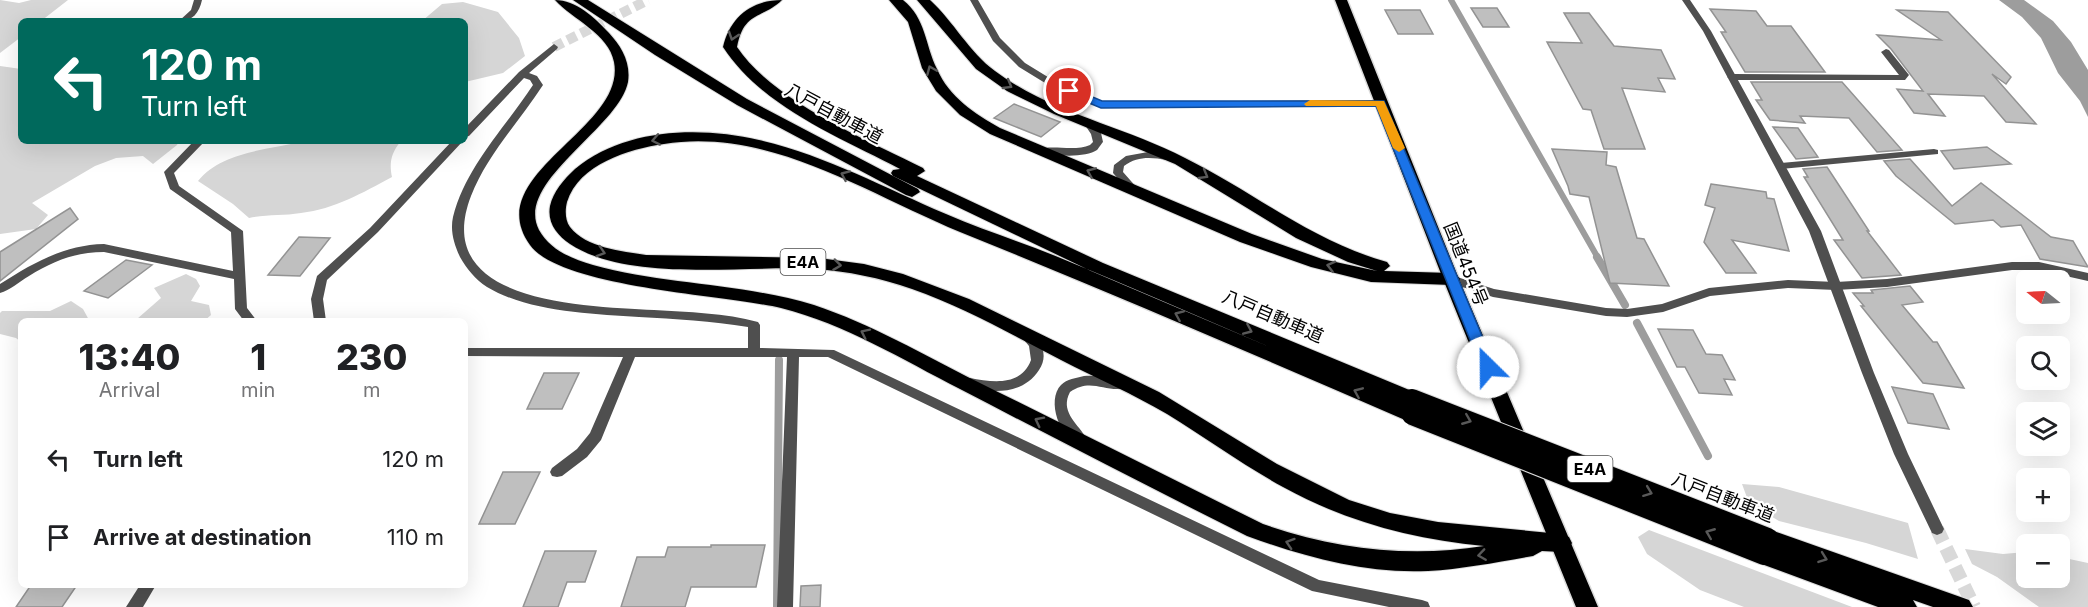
<!DOCTYPE html>
<meta charset="utf-8">
<style>
:root{--surface:#fff;--page:#f2f2f2;--text:#202124;--muted:#757577}
body{margin:0;font-family:Inter,"Noto Sans JP",sans-serif;background:var(--page);color:var(--text);height:100vh;display:flex;flex-direction:column;font-size:22px;white-space:nowrap}
*{box-sizing:border-box;margin:0}
p{font-size:20px;color:var(--muted)}
.icon{flex:none;width:33px;height:33px;fill:none;stroke:currentColor;stroke-width:2;stroke-linecap:round;stroke-linejoin:round}
.map{position:relative;flex:1;overflow:hidden}
.details{position:absolute;left:18px;top:318px;width:450px;height:270px;display:flex;flex-direction:column;background:var(--surface);border-radius:9px;box-shadow:0 6px 24px #0002}
.details>*{flex:none}
.hud{position:absolute;left:18px;top:18px;width:450px;height:126px;border-radius:9px;box-shadow:0 6px 24px #0002;background:#00695c;color:#fff;overflow:hidden}
.needle{width:39px;rotate:288deg}
.tools{position:absolute;left:2016px;top:270px;display:grid;gap:12px}
.tools a{display:grid;place-items:center;width:54px;height:54px;border-radius:9px;background:var(--surface);box-shadow:0 6px 24px #0002;font-size:30px}
.pin{position:absolute;display:grid;place-items:center;width:51px;height:51px;color:#fff;margin:-26px;border:3px solid #fff;border-radius:50%;box-shadow:0 2px 6px #0007}
.me{position:absolute;width:66px;margin:-33px;rotate:337deg;stroke-linejoin:round;filter:drop-shadow(0 0 4px #0008)}
.turn{display:flex;align-items:center;gap:21px;height:126px;padding:0 24px;font-size:27px}
.turn .icon{width:78px;height:78px;stroke-width:2.5}
.turn b{display:block;font-size:42px;line-height:51px}
.eta{display:flex;justify-content:space-evenly;align-items:center;height:102px;text-align:center}
.eta b{font-size:36px;font-weight:800;line-height:42px}
ul{padding:0;list-style:none}
li{display:flex;align-items:center;gap:18px;height:78px;padding:0 24px}
li div{flex:1}
li b{display:block;font-size:22px}
li em{font-style:normal}
.map>svg:first-child{display:block}
.green{fill:#d6d6d6}
.water{fill:#9d9d9d}
.lines{fill:none;stroke-linecap:round;stroke-linejoin:round}
.stream-far1{stroke:#9d9d9d;stroke-width:6}
.stream{stroke:#9d9d9d;stroke-width:8}
.building{fill:#bfbfbf;stroke:#939393;stroke-width:1.5}
.minor-tunnel{stroke:#d9d9d9;stroke-width:10;stroke-dasharray:10 5;stroke-linecap:butt}
.tertiary-tunnel{stroke:#d9d9d9;stroke-width:14;stroke-dasharray:14 7;stroke-linecap:butt}
.trunk-casing{stroke:#dbdbdb;stroke-width:3}
.motorway-casing{stroke:#dbdbdb;stroke-width:2}
.service{fill:#4f4f4f;fill-rule:evenodd}
.minor{fill:#4f4f4f;fill-rule:evenodd}
.tertiary{fill:#4f4f4f;fill-rule:evenodd}
.trunk{fill:#000;fill-rule:evenodd}
.motorway{fill:#000;fill-rule:evenodd}
.motorway-bridge-casing{stroke:#dbdbdb;stroke-width:22;stroke-linecap:butt}
.motorway-bridge{stroke:#000;stroke-width:20}
.oneway{stroke:#595959}
.route{fill:#1a73e8;stroke:#114b97;stroke-width:1.5}
.slow{fill:#f59e0b}
.labels{text-anchor:middle;dominant-baseline:central;stroke-width:4.5;stroke-linejoin:round;paint-order:stroke}
.shield{fill:#fff;stroke:#4c4c4c;stroke-width:1.5}
.shield-label{font-size:16px;font-weight:bold;fill:#000}
.street-label{font-size:18px;fill:#000;stroke:#fff}
</style>
<div class="map">
<svg width="2088" height="607" viewBox="0 0 2088 607">
<rect width="100%" height="100%" fill="#fff"/>
<g class="green">
<path d="M0 0 19 3 31 0H68L41 21H21V37L0 53Z"/>
<path d="M463 2 498 12 519 38 525 56 503 73 465 82V21H422L442 4Z"/>
<path d="M0 66 21 69V141H179L177 145 153 164 143 156 116 158 95 166 32 203 48 215 36 229 0 234Z"/>
<path d="M304 141H401C391 153 389 163 392 177 362 193 335 209 301 213 283 216 267 214 249 218L233 204 198 181C222 151 269 150 304 141Z"/>
<path d="M186 274 196 279 200 286 191 301 209 305 211 315 204 321H128L137 319 161 298 154 288Z"/>
<path d="M71 301 83 309 89 320 93 321H21V342L16 338 0 334V313L2 311H50Z"/>
<path d="M1742 484 1779 487 1908 523 1918 559 1866 543 1779 521 1749 503Z"/>
<path d="M1649 530 1852 607H1744L1700 590 1647 554 1638 537Z"/>
<path d="M1965 549 2003 554 2026 552V578H2060V557L2088 563V607H2039L1997 577 1972 564Z"/>
</g>
<path class="water" d="M1999 0H2024L2053 21 2071 42 2088 70V117L2080 101 2058 73 2041 38 2022 17Z"/>
<g class="lines">
<path class="stream-far1" d="M1451 0 1598 258"/>
<g class="stream">
<path d="M1597 257 1625 305"/>
<path d="M1637 323 1708 456"/>
<path d="M777 607 779 360"/>
</g>
</g>
<g class="building">
<path d="M1471 8H1497L1509 27H1483Z"/>
<path d="M1710 9 1756 11 1767 26H1791L1825 72H1745L1721 32H1726Z"/>
<path d="M1385 10H1420L1433 34H1398Z"/>
<path d="M1897 10 1948 12 2011 77 2006 84 1992 74 2036 124 2006 122 1984 96 1928 94 1945 116 1914 113 1897 89 1923 91 1891 49 1877 35 1941 40Z"/>
<path d="M1564 13H1589L1614 46 1661 50 1675 79 1658 78 1665 92 1622 88 1645 149H1604L1591 110 1583 109 1547 42 1582 43Z"/>
<path d="M1751 82H1842L1902 150 1877 152 1849 118 1800 116 1805 123 1770 120 1756 100H1762Z"/>
<path d="M1014 104 1060 122 1041 137 994 118Z"/>
<path d="M1773 127 1798 128 1818 157 1796 159Z"/>
<path d="M1987 147 2011 164 1954 169 1941 151Z"/>
<path d="M1552 149 1607 152 1606 165 1616 167 1637 238 1644 239 1669 286 1610 283 1589 197 1570 194 1568 186Z"/>
<path d="M1910 159 1952 206 1981 183 2051 237 2073 241 2088 267 2040 259 2021 225 2001 227 1993 220 1955 224 1896 176 1884 161Z"/>
<path d="M1827 167 1869 231H1867L1901 275 1862 278 1834 240H1843L1804 177H1808L1803 169Z"/>
<path d="M1711 184 1766 192 1767 198 1774 199 1789 251 1732 240 1756 273H1726L1704 242 1715 208 1705 205Z"/>
<path d="M70 208 78 219 0 281V252Z"/>
<path d="M299 237 330 238 300 276 268 275Z"/>
<path d="M126 260 152 265 108 298 84 291Z"/>
<path d="M1910 286 1923 302 1902 305 1933 342H1937L1964 388 1923 383 1861 306H1864L1853 293H1873L1871 290Z"/>
<path d="M1658 329 1693 330 1706 354 1722 355 1735 380 1724 379 1732 395 1699 393 1685 367H1677Z"/>
<path d="M544 373H579L562 409H527Z"/>
<path d="M1892 387 1933 394 1949 429 1908 423Z"/>
<path d="M503 472H540L515 524H479Z"/>
<path d="M711 545H765L756 587H691L685 607H621L637 557H665L668 547H711Z"/>
<path d="M545 551H596L585 582H567L558 607H523Z"/>
<path d="M31 585H77L62 607H16Z"/>
<path d="M821 585 820 607H800L801 586Z"/>
</g>
<g class="lines">
<path class="minor-tunnel" d="M554 47 648 0"/>
<path class="tertiary-tunnel" d="M1937 529 1974 607"/>
<g class="trunk-casing">
<path id="trunk" d="M1335 0H1347L1459 279 1598 607H1576L1443 279Z"/>
</g>
<g class="motorway-casing">
<g id="motorway">
<path d="M555 0C576 0 594 17 609 33 621 46 631 62 628 82 619 128 514 182 539 230 550 250 572 259 593 265 665 285 742 283 814 305 871 324 924 355 978 382 1073 429 1168 477 1263 524 1335 549 1408 558 1484 546 1413 539 1346 522 1283 487 1243 465 1206 438 1167 414 1133 394 1096 378 1061 360 1012 335 964 307 912 289 880 278 848 271 814 269 745 265 629 283 570 244 557 235 547 223 550 206 553 192 564 179 575 169 624 128 700 126 759 140 825 155 885 188 946 214 983 230 1021 242 1058 257 1131 287 1204 319 1277 350L1091 271 893 176 891 173 893 170 900 169C839 137 762 107 723 47 730 17 752 0 782 0 763 19 744 10 737 47 773 101 865 139 923 168L925 171 917 176 1103 263 1419 394 1422 399 1419 404 1407 405 1419 410 1422 415 1419 420 1412 422 1405 420C1257 356 1109 292 960 232 867 194 769 127 664 144 629 149 579 164 567 202 565 210 565 220 570 227 586 248 622 251 646 255L819 258 864 264 903 274 969 299 1159 392 1277 464 1349 500 1390 513 1438 522 1561 534 1569 537 1572 543 1569 549 1561 552 1542 551 1533 556C1498 562 1463 569 1428 571 1366 574 1305 557 1247 536 1151 488 1056 439 960 389 903 360 845 324 781 308 727 295 561 288 530 245 479 174 627 129 614 62 609 34 572 19 555 0Z"/>
<path d="M573 0H588L747 99 918 189 920 192 912 197 906 195 737 105 655 55Z"/>
<path d="M889 0H903C926 18 925 45 937 69 949 97 975 114 1000 128L1252 234 1322 259 1377 271 1348 262 1296 238 1175 164 1054 114 1007 91 976 69 917 0H930C954 22 969 52 995 71 1051 113 1123 126 1185 158 1256 193 1309 240 1387 262L1390 266 1384 271 1451 273 1457 275 1460 279 1457 283 1451 285 1371 282 1311 267 1240 242 990 134 960 115 936 91 922 68 908 22Z"/>
<path d="M1768 529 1969 600 1973 607H1933L1913 600 1917 607H1878L1756 562 1753 555 1756 548 1764 546 1760 544 1757 538 1760 532Z"/>
</g>
</g>
<g class="service">
<path d="M1088 119 1091 120 1101 133 1103 142C1102 143 1098 149 1097 150 1086 158 1050 157 1040 150 1049 144 1075 152 1090 145L1093 142 1091 134 1083 122Z"/>
<path d="M1148 152 1167 154 1172 157 1167 160C1151 157 1137 156 1124 166L1123 172 1138 189 1137 191H1129L1113 173 1114 165 1126 156Z"/>
<path d="M1026 331C1032 333 1036 337 1040 343 1045 352 1045 361 1039 370 1023 395 991 394 965 386L964 383 965 380 970 378C992 382 1021 387 1031 360L1029 346 1020 335Z"/>
<path d="M1084 376C1098 375 1112 378 1126 382L1127 385 1126 388C1105 393 1091 377 1070 392 1060 411 1076 422 1085 436L1083 440C1062 446 1045 401 1061 385 1067 379 1076 378 1084 376Z"/>
</g>
<g class="minor">
<path d="M194 0H202C199 13 193 21 179 21L191 10Z"/>
<path d="M970 0H978L1000 38 1025 63 1056 82 1102 102 1381 100 1386 103 1381 106 1098 107 1050 86 1019 67 993 41Z"/>
<path d="M554 44 558 47 557 49 529 73 537 76 543 85C519 122 487 155 471 196 429 305 588 306 654 310 688 312 725 313 758 322L760 325V348L834 350 1319 580 1422 600 1428 602 1430 607H1389L1312 591 828 357H799L793 607H777L787 357H635L601 440 587 457 562 476 557 477 552 476 550 472 552 468 577 449 590 433 623 357 465 356V348H748V327C712 321 675 319 639 317 591 314 529 312 487 287 475 279 467 269 460 257 454 244 450 231 453 217 466 166 505 128 533 85L530 80 524 78 469 136 465 137V128L519 72Z"/>
<path d="M1886 49 1889 50 1909 75 1905 80H1732L1727 77 1732 74 1899 75 1881 52Z"/>
<path d="M194 141H205L174 173 179 186 243 231 247 308 257 321H244L235 309 234 279 104 252C76 252 53 261 29 276 19 282 10 290 0 293V284C33 263 64 245 104 244L233 271 231 232 170 189 164 172Z"/>
<path d="M452 141H463L378 232 327 280 323 299 326 321H314L311 299 317 276 370 228Z"/>
<path d="M1934 149 1938 150V154L1781 169 1776 166 1781 163Z"/>
<path d="M2012 262H2039L2088 273V281L2039 270H2012L1887 287 1836 290 1788 288 1710 296 1663 312 1627 317 1606 316 1493 297 1447 282 1445 279 1451 275 1494 289 1606 308 1627 309 1662 304 1709 288 1788 280 1836 282 1887 279Z"/>
<path d="M140 585H156L143 607H126Z"/>
</g>
<path class="tertiary" d="M1682 0H1690L1711 31 1821 231 1874 373 1908 454 1944 529 1942 533 1937 535 1932 533 1894 454 1862 373 1809 231 1703 31Z"/>
<use href="#trunk" class="trunk"/>
<use href="#motorway" class="motorway"/>
<g class="motorway-bridge-casing">
<g id="motorway-bridge">
<path d="M1412 399 1768 538"/>
<path d="M1412 415 1764 555"/>
</g>
</g>
<use href="#motorway-bridge" class="motorway-bridge"/>
</g>
<defs><path id="oneway-chevron" d="M-2-3.5L2.5 0L-2 3.5" fill="none" stroke-width="1.6" stroke-linecap="round" stroke-linejoin="round" transform="scale(1.5)"/></defs>
<g class="oneway">
<use href="#oneway-chevron" transform="translate(733 36) rotate(108)"/>
<use href="#oneway-chevron" transform="translate(931 70) rotate(-113)"/>
<use href="#oneway-chevron" transform="translate(1008 85) rotate(30)"/>
<use href="#oneway-chevron" transform="translate(656 140) rotate(169)"/>
<use href="#oneway-chevron" transform="translate(1091 172) rotate(-157)"/>
<use href="#oneway-chevron" transform="translate(845 175) rotate(-156)"/>
<use href="#oneway-chevron" transform="translate(1204 175) rotate(30)"/>
<use href="#oneway-chevron" transform="translate(601 252) rotate(18)"/>
<use href="#oneway-chevron" transform="translate(837 265) rotate(7)"/>
<use href="#oneway-chevron" transform="translate(1331 266) rotate(-166)"/>
<use href="#oneway-chevron" transform="translate(1179 315) rotate(-157)"/>
<use href="#oneway-chevron" transform="translate(1248 330) rotate(23)"/>
<use href="#oneway-chevron" transform="translate(865 333) rotate(-154)"/>
<use href="#oneway-chevron" transform="translate(1358 392) rotate(-157)"/>
<use href="#oneway-chevron" transform="translate(1467 420) rotate(22)"/>
<use href="#oneway-chevron" transform="translate(1039 421) rotate(-153)"/>
<use href="#oneway-chevron" transform="translate(1648 492) rotate(21)"/>
<use href="#oneway-chevron" transform="translate(1710 533) rotate(-158)"/>
<use href="#oneway-chevron" transform="translate(1290 543) rotate(-162)"/>
<use href="#oneway-chevron" transform="translate(1482 555) rotate(172)"/>
<use href="#oneway-chevron" transform="translate(1823 558) rotate(20)"/>
</g>
<path class="route" d="M1069 87 1102 101H1384L1495 367 1493 370H1483L1481 367 1376 106 1101 108 1065 93 1064 91Z"/>
<path class="slow" d="M1310 100 1384 101 1405 148 1399 152 1393 148 1376 106H1306L1304 104Z"/>
<g class="labels">
<g class="shield">
<rect x="780.5" y="249" width="45" height="26" rx="4.5"/>
<rect x="1567.5" y="456" width="45" height="26" rx="4.5"/>
</g>
<g class="shield-label">
<text x="803" y="262">E4A</text>
<text x="1590" y="469">E4A</text>
</g>
<g class="street-label">
<text transform="translate(834 113) rotate(28)">八戸自動車道</text>
<text transform="translate(1466 264) rotate(68)">国道454号</text>
<text transform="translate(1273 316) rotate(23)">八戸自動車道</text>
<text transform="translate(1723 497) rotate(21)">八戸自動車道</text>
</g>
</g>
</svg>
<div class="tools">
<a><svg class="needle" viewBox="-14 -14 28 28"><path d="M0-13l5 13h-10z" fill="#e53935"/><path d="M0 13l5-13h-10z" fill="#757577"/></svg></a>
<a><svg class="icon" aria-label="search" viewBox="0 0 24 24"><circle cx="10" cy="10" r="6"/><path d="M15 15l6 6"/></svg></a>
<a><svg class="icon" aria-label="layers" viewBox="0 0 24 24"><path d="M12 4l9 5-9 5-9-5zM3 14l9 5 9-5"/></svg></a>
<a>+</a>
<a>−</a>
</div>
<div class="pin" style="left:1069px;top:91px;background:#d93025"><svg class="icon" aria-label="arrive" viewBox="0 0 24 24"><path d="M6 21V4h12l-3 4 3 4H6"/></svg></div>
<svg class="me" style="left:1488px;top:367px" viewBox="-20 -20 40 40"><circle r="19" fill="#fff"/><path d="M0-13L10 11 0 6-10 11z" fill="#1a73e8"/></svg>
<div class="hud">
<div class="turn"><svg class="icon" aria-label="left" viewBox="0 0 24 24"><path d="M17 20v-9H6M10 6l-5 5 5 5"/></svg><div><b>120 m</b>Turn left</div></div>
</div>
<section class="details">
<div class="eta">
<div><b>13:40</b><p>Arrival</p></div>
<div><b>1</b><p>min</p></div>
<div><b>230</b><p>m</p></div>
</div>
<ul>
<li><svg class="icon" aria-label="left" viewBox="0 0 24 24"><path d="M17 20v-9H6M10 6l-5 5 5 5"/></svg><div><b>Turn left</b></div><em>120 m</em></li>
<li><svg class="icon" aria-label="arrive" viewBox="0 0 24 24"><path d="M6 21V4h12l-3 4 3 4H6"/></svg><div><b>Arrive at destination</b></div><em>110 m</em></li>
</ul>
</section>
</div>
